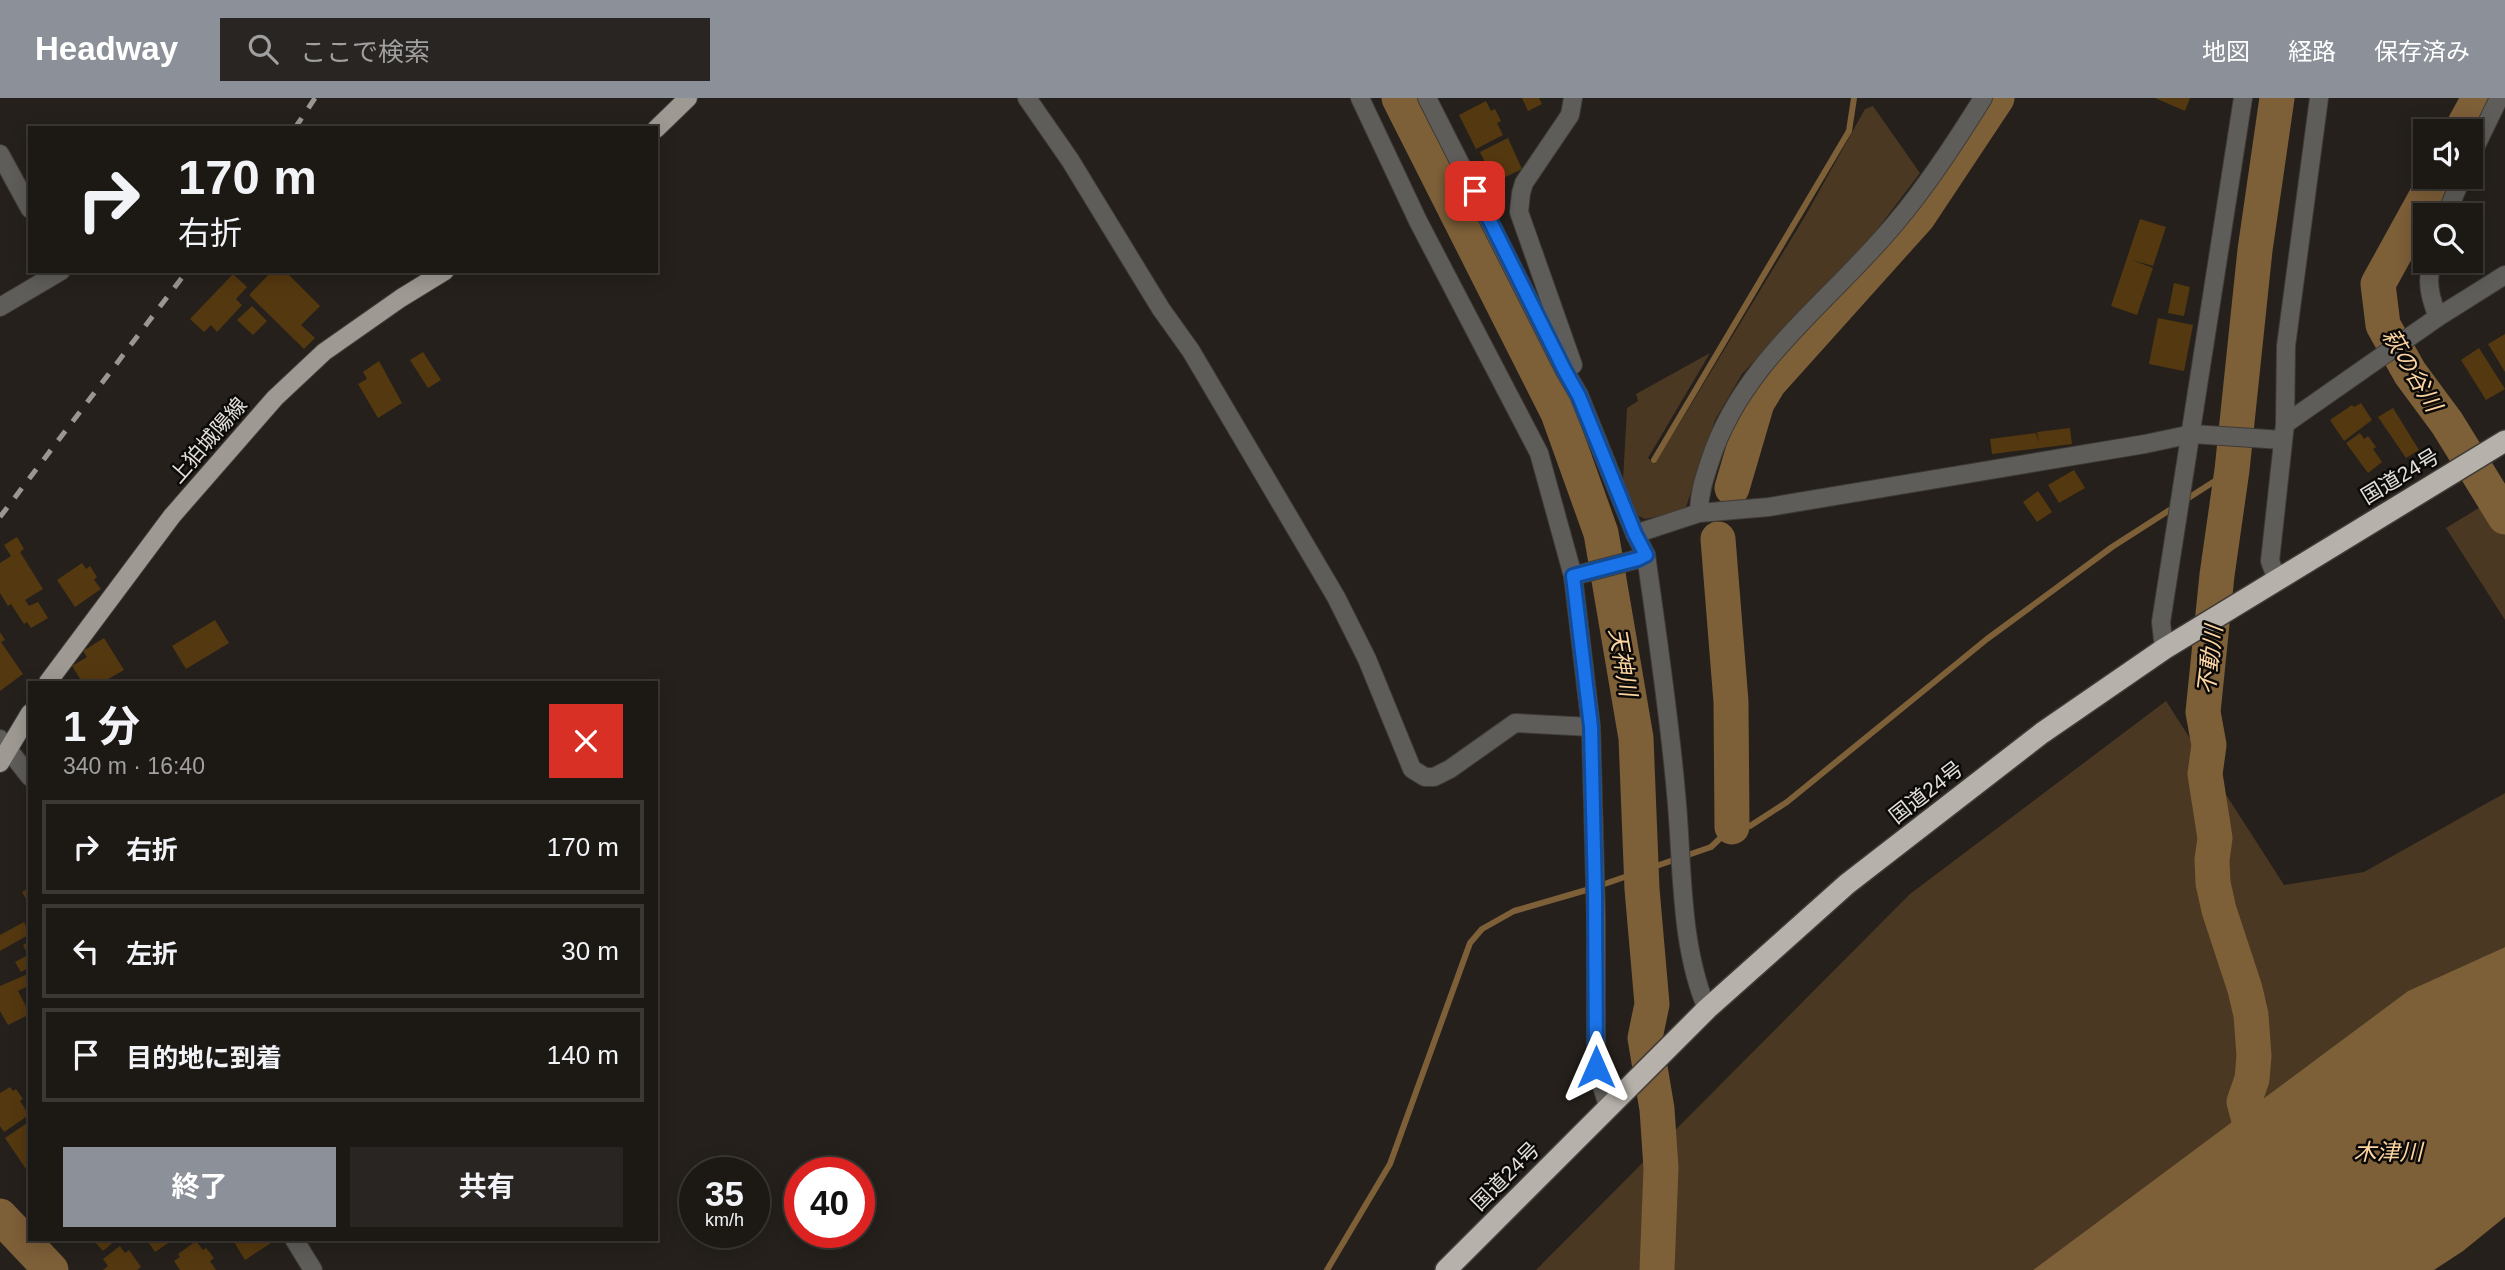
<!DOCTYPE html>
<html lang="ja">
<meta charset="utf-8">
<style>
:root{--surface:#1c1814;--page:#292522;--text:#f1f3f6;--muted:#a0a0a0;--line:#3a3734;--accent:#8c9099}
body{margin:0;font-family:Helvetica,"Noto Sans JP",sans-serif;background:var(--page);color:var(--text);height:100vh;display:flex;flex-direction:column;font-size:26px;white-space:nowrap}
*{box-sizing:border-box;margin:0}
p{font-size:23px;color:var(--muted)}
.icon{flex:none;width:38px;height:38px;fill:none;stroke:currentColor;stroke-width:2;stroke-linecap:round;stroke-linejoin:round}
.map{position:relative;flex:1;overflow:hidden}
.details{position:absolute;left:28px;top:583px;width:630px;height:560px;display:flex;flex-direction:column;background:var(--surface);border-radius:0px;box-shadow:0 4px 18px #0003,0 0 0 2px var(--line)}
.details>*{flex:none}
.guide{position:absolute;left:28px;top:28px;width:630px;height:147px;border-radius:0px;box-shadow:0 4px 18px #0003,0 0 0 2px var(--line);background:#1c1814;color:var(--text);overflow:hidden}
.controls{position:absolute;left:2413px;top:21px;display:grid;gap:14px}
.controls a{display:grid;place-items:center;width:70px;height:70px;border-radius:0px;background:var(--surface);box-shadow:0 4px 18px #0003,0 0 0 2px var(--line);font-size:35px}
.speed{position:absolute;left:679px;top:1059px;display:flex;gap:14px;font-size:35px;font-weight:700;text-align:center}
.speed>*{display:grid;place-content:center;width:91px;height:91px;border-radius:50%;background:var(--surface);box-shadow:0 4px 18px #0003,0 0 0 2px var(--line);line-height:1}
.speed small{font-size:18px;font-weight:400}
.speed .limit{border:10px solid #d22;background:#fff;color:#111}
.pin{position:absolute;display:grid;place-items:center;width:60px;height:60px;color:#fff;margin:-30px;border-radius:14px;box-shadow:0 4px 10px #0006}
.me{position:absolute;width:77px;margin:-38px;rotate:0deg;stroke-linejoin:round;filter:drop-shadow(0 0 5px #0008)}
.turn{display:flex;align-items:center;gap:24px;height:147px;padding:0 35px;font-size:32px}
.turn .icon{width:91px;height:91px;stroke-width:2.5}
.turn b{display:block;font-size:49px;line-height:60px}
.round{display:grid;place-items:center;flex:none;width:74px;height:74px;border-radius:0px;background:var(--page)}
.overview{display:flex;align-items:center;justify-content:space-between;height:119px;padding:0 35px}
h1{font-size:42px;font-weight:700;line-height:52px}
.primary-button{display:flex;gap:14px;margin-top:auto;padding:14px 35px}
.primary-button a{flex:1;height:80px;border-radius:0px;background:var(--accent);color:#fff;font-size:28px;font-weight:700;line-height:80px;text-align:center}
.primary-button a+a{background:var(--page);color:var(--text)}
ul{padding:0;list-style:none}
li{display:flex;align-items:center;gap:21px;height:94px;margin:0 14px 10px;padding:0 21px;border:4px solid var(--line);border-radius:0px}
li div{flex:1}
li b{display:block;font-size:26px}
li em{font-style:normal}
header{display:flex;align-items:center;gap:42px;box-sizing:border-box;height:98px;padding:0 35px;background:var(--accent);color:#fff}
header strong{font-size:33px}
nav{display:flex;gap:38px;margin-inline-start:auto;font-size:24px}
.search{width:490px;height:63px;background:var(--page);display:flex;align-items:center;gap:18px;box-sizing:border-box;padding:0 24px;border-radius:0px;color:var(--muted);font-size:26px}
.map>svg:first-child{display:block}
.green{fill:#4a3822}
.water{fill:#7d5f38}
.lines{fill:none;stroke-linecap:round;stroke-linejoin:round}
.stream{stroke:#7d5f38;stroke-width:6}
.river{stroke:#7d5f38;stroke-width:35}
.building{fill:#54380f}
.minor-casing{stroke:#3f3b36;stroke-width:20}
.major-casing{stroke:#3f3b36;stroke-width:20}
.highway-casing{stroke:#3f3b36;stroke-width:24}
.minor{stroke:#5f5d5a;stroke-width:18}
.major{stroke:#9e9993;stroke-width:18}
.highway{stroke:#b6b1aa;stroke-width:21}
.rail{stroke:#9a9692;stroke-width:5;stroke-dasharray:12 12;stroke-linecap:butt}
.route-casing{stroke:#114b97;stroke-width:18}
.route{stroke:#1a73e8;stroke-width:12}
.labels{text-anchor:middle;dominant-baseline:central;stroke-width:5;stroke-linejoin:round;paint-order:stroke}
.street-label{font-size:21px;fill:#e2dfdb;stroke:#0c0a08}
.water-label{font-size:23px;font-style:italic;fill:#fcd4a2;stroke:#0c0a08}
</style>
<header>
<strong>Headway</strong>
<div class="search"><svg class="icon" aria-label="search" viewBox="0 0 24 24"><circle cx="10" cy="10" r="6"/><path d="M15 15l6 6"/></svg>ここで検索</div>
<nav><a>地図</a><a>経路</a><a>保存済み</a></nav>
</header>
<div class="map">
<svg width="2505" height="1172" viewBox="0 0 2505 1172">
<rect width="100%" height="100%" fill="#25201b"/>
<g class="green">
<path d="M1873 8 1920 75 1873 137 1742 276 1715 322 1686 409 1679 414 1645 421 1635 416 1623 382 1627 310 1638 303 1636 296 1710 255 1648 360 1655 366 1807 115 1865 11Z"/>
<path d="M2505 394V522L2446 430Z"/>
<path d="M2166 603 2284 787 2364 774 2505 695V849L2408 893 2033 1172H1536L1910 796Z"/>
</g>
<path class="water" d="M2505 849V1119L2463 1153 2434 1172H2033L2408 893Z"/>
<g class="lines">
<g class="stream">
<path d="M1654 362 1849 33 1854 0"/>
<path d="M1601 435 1604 426"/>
<path d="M1327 1172 1390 1066 1470 845 1482 831 1514 813 1590 791 1711 749 1732 729 1750 728 1787 704 1987 541 2112 449 2232 372"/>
</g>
<g class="river">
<path d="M1399 0 1558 315 1601 435 1636 640 1642 791 1652 906 1645 940 1657 1011 1661 1070 1657 1172"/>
<path d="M2461 33 2479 0"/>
<path d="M2437 79 2378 186 2383 227 2410 275 2447 325 2505 419"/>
<path d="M1732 390 1757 305 1769 285 1918 119 1997 0"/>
<path d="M1718 441 1731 604 1732 729"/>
<path d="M2259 1059 2244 1004 2252 981 2254 958 2251 917 2245 891 2219 812 2213 785 2212 762 2215 740 2205 676 2209 647 2203 614 2217 477 2232 372 2255 152 2277 0"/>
<path d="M0 1118 51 1172"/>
</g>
</g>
<g class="building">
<path d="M1522 0H1539L1542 6 1528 13Z"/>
<path d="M2155 0H2190L2185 13Z"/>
<path d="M1486 3 1491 13 1495 11 1501 23 1497 25 1503 37 1476 51 1459 17Z"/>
<path d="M1508 40 1522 71 1497 83 1494 76 1491 78 1480 54Z"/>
<path d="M2140 121 2166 129 2153 168 2132 162 2153 170 2137 217 2111 208Z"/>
<path d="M272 173H285L320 208 301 227 315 240 304 251 249 197Z"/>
<path d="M233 176 247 189 236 201 242 207 217 234 211 227 204 234 190 221Z"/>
<path d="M2174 185 2190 189 2184 218 2168 215Z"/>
<path d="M252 208 267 223 253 237 237 222Z"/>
<path d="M2158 220 2193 227 2184 273 2149 266Z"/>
<path d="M2505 236V274L2488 246Z"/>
<path d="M2479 250 2505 291 2486 302 2461 262Z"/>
<path d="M423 254 441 282 428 290 410 262Z"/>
<path d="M379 263 402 305 378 320 358 286 367 281 363 274Z"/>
<path d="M2361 305 2372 322 2344 343 2330 322 2352 307 2354 309Z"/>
<path d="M2393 310 2419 352 2406 360 2378 319Z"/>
<path d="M2070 330 2072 346 1992 356 1990 341 2036 335 2039 345 2037 334Z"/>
<path d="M2360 335 2364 341 2368 338 2376 349 2373 351 2382 364 2368 375 2346 345Z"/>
<path d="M2074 372 2085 390 2059 405 2048 387Z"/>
<path d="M2038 393 2052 414 2037 424 2023 404Z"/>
<path d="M17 439 24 451 20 454 43 491 25 502 29 508 38 504 48 520 31 530 27 524 24 526 11 506 8 508 0 495V465L11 458 4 447Z"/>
<path d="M82 465 86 471 90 468 97 479 94 482 101 491 75 509 57 482Z"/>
<path d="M215 522 229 545 186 571 172 548Z"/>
<path d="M0 534 5 542 1 544 23 576 0 593Z"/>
<path d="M104 540 124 572 103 584H82L72 568 87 559 83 553Z"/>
<path d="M30 789V808L22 794Z"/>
<path d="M24 824 30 836 0 853V837Z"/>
<path d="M30 843V869L21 874 15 864 28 857 23 847Z"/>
<path d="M30 875V887L18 893 30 916 8 927 0 913V888Z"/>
<path d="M10 989 13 993 16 991 23 1001 20 1003 29 1017 4 1034 0 1028V995Z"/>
<path d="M30 1023V1077L5 1040Z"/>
<path d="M92 1141H117L103 1153Z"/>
<path d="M146 1141H174L155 1154Z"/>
<path d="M238 1141H269L271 1145 245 1162 234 1144Z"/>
<path d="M196 1143 203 1152 206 1150 214 1160 210 1163 216 1172H180L174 1163 180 1159 178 1156Z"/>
<path d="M120 1148 125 1155 129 1152 141 1169 137 1172H103L108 1168 103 1161Z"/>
</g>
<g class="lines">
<g class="minor-casing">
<g id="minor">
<path d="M1027 0 1070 62 1161 211 1191 253 1336 499 1367 561 1412 671 1425 679H1434L1450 671 1515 625 1591 629"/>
<path d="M1360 0 1418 123 1539 355 1573 478 1591 629 1596 819V969L1608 1008"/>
<path d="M1427 0 1565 273 1579 297 1635 436 1646 457C1657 536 1669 615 1676 695 1683 766 1679 845 1707 911"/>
<path d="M0 56 30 111"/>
<path d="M2471 58 2499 0"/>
<path d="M2446 117 2462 79"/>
<path d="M2432 163C2426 183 2430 200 2438 219"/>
<path d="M0 209 61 173"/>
<path d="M1573 267 1519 114 1521 95 1524 85 1570 17 1573 0"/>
<path d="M2285 326 2438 219 2505 177"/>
<path d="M1699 415C1699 396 1704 381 1710 363 1743 261 1833 202 1898 122 1930 84 1957 42 1983 0"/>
<path d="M1635 436 1699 415 1769 409 2145 346 2192 336 2283 342"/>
<path d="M1573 478 1638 461 1646 457"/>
<path d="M2277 482 2270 463 2285 326 2286 248 2319 0"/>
<path d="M2164 551 2161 524 2243 0"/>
<path d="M0 641 30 679"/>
<path d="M294 1141 313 1172"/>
</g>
</g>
<g class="major-casing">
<g id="major">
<path d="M656 31 688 0"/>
<path d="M48 584 172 418 275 300 324 254 401 200 445 173"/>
<path d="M0 665 30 615"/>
</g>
</g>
<g class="highway-casing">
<path id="highway" d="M1446 1172 1707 911 1847 786 2042 635 2164 551 2505 343"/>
</g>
<use href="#minor" class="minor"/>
<use href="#major" class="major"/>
<use href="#highway" class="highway"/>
<g class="rail">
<path d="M295 30 315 0"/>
<path d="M0 419 187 173"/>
</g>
</g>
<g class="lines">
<g class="route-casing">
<path id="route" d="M1475 93 1565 273 1579 298 1635 436 1646 457 1638 461 1573 478 1591 629 1595 795 1596 969"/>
</g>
<use href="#route" class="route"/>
</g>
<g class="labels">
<g class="street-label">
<text transform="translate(208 342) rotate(-49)">上狛城陽線</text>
<text transform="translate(2400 378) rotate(-31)">国道24号</text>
<text transform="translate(1926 694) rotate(-38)">国道24号</text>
<text transform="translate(1505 1078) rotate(-45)">国道24号</text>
</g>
<g class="water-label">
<text transform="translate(2412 272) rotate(59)">萩の谷川</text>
<text transform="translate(2210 562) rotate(-83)">不動川</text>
<text transform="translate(1623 564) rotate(80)">天神川</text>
<text x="2388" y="1054">木津川</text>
</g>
</g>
</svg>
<div class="controls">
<a><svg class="icon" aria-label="sound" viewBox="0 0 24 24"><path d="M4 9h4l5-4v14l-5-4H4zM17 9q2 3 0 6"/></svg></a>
<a><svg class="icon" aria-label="search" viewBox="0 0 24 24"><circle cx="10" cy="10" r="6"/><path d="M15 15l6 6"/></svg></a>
</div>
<div class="speed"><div>35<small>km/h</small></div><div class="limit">40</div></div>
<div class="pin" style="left:1475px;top:93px;background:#d93025"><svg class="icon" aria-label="arrive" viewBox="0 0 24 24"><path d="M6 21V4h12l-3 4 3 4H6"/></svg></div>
<svg class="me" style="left:1596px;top:969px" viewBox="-20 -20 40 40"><path d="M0-17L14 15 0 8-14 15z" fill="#1a73e8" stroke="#fff" stroke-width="4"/></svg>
<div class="guide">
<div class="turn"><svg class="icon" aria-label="right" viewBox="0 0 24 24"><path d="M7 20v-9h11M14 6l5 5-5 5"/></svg><div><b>170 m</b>右折</div></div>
</div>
<section class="details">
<div class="overview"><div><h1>1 分</h1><p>340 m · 16:40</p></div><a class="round" style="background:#d93025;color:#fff"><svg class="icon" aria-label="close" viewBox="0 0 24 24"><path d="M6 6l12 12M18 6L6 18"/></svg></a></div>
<ul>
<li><svg class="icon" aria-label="right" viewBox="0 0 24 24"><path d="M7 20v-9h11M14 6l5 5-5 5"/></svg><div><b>右折</b></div><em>170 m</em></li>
<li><svg class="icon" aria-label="left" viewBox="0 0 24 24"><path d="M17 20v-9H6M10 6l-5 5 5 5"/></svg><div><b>左折</b></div><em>30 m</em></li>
<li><svg class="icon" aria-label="arrive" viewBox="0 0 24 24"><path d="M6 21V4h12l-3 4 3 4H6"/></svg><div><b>目的地に到着</b></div><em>140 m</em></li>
</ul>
<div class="primary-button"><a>終了</a><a>共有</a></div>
</section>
</div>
